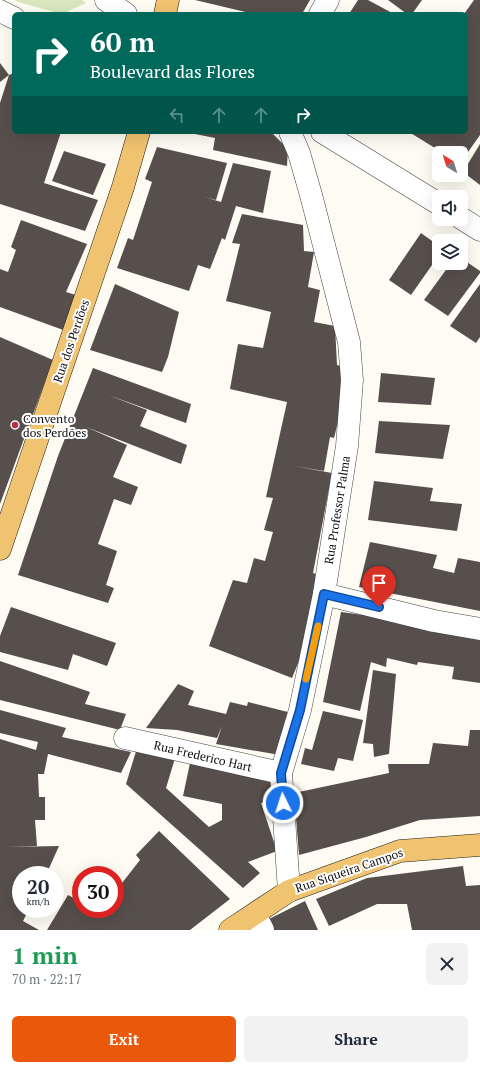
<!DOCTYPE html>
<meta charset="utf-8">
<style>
:root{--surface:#fff;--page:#f2f2f3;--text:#1f2937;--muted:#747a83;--accent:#ea580c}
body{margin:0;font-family:"PT Serif",serif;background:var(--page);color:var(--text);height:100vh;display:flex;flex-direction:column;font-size:15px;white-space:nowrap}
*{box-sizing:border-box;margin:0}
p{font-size:13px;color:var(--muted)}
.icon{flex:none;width:22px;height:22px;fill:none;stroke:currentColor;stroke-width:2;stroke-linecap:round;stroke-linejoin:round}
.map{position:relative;height:930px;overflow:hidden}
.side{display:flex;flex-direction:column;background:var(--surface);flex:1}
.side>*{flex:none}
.top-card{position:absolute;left:12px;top:12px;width:456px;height:122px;border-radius:6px;box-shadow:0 4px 16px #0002;background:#00695c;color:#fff;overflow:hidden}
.needle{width:26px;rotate:322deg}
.fabs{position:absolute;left:432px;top:146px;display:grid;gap:8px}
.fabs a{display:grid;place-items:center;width:36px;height:36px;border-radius:6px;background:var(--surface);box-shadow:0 4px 16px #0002;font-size:20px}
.speed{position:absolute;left:12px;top:866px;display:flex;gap:8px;font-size:20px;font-weight:700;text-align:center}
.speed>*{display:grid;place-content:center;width:52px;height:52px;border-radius:50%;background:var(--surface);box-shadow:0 4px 16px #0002;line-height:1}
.speed small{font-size:10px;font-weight:400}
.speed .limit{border:6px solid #d22;background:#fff;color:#111}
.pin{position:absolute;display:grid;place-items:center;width:34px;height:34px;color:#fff;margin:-41px -17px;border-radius:50% 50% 50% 0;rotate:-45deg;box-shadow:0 0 4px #0007}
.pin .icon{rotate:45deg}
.me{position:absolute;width:44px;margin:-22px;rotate:356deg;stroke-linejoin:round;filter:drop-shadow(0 0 3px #0008)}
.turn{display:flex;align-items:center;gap:14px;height:84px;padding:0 12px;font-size:18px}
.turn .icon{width:52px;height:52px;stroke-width:2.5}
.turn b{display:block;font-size:28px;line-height:34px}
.lanes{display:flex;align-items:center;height:38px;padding:0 12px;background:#0003;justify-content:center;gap:20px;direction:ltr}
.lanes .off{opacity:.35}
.round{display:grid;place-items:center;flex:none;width:42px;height:42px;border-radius:6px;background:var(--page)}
.summary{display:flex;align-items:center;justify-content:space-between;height:68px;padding:0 12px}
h1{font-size:24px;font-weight:700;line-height:30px;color:#1e9e55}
.primary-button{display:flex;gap:8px;margin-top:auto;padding:8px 12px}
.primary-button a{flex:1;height:46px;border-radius:6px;background:var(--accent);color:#fff;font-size:16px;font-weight:700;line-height:46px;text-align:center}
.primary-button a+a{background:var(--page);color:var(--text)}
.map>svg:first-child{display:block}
.green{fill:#d8e7bd}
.building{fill:#574f4c}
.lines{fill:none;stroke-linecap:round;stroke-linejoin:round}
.minor-casing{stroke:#424242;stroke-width:23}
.major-casing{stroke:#202020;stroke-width:23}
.minor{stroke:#fff;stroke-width:22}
.major{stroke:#f0c370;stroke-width:22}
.route-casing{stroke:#114b97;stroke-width:10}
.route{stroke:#1a73e8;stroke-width:7}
.slow{stroke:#f59e0b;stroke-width:7}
.poi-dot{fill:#b82f45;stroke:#fff;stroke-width:1.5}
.labels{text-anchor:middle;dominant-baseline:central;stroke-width:4;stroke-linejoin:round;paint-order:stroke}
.street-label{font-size:12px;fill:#0f0f0f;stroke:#fff}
.poi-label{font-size:12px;fill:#0f0f0f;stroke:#fff;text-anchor:start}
</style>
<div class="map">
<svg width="480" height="930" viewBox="0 0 480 930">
<rect width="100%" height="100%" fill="#fefbf2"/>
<path class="green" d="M15 0H82L86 3 62 14 18 2Z"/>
<g class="building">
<path d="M195 0H310L302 14H254Z"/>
<path d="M358 0H368L394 14H349Z"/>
<path d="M388 0H422L412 14H407Z"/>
<path d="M474 0H480V135L461 162V153H443L409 132H466V14H464Z"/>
<path d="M0 63 9 75 14 73V132H61L44 183 98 200 85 231 0 204V103L9 75 0 82Z"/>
<path d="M185 132H271L288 149 287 166 213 150 215 138Z"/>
<path d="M480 144V185L463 172Z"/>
<path d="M157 147 227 163 216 200 205 197 221 202 233 163 271 171 263 213 236 206 225 240 222 238 210 269 198 265 189 291 117 268 128 238 133 240 152 182 145 179Z"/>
<path d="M64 151 106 164 93 195 52 181Z"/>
<path d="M242 214 303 225 304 251 314 252 308 287 320 290 314 322 335 326 337 365 344 367 340 414 334 438 330 437 324 471 294 466 332 473 313 573 319 575 301 656 292 678 209 646 233 580 247 583 254 558 265 561 273 532 264 530 273 498 266 497 287 402 230 389 238 344 263 348 271 312 226 301 240 244 232 243Z"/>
<path d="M21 220 87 244 66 292 79 296 66 331 0 307V269L8 272 16 250 11 247Z"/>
<path d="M421 233 439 246V255L411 295 389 280Z"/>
<path d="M461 258 480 271V273L448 316 424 300 451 263H461Z"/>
<path d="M115 284 179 312 168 357 162 372 90 350Z"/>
<path d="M480 284V337L476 343 450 326Z"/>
<path d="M0 337 53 360 0 504Z"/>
<path d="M93 368 191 404 186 423 108 395 147 410 140 426 187 445 181 464 86 427 127 445 113 477 138 487 131 505 114 499 98 544 117 551 106 585 114 588 108 603 18 575 58 456Z"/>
<path d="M381 373 435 378 431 405 378 402Z"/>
<path d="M379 421 450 425 443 459 375 453Z"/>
<path d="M374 481 433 488 430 501 462 504 457 531 368 520Z"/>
<path d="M370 542 437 555 433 568 454 573 452 581 458 558 480 562V611L359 587Z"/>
<path d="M11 607 116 643 107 666 73 654 68 670 0 652V636Z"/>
<path d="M341 612 392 619 480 636V683L452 679 454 667 418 662 417 665 387 658 386 667 371 662 360 711 323 702Z"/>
<path d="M0 661 90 692 85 704 126 714 120 730 0 700Z"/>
<path d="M373 670 396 674 389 754 374 757 373 744 363 743Z"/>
<path d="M178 684 194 691 188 705 226 714 230 702 247 706 248 702 292 713 280 755 216 744 222 726 217 738 177 730 146 728Z"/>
<path d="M0 710 66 728 62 737 131 752 121 773 48 754 44 774H38L39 797H45V820H35L37 846 6 847 59 846 46 875H21V909H29L23 921 39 930H0V739L36 750 38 742 0 733Z"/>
<path d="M323 711 363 720 353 761 338 758 334 771 301 764 305 748 312 750Z"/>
<path d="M470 730H480V816L420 820 366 837 299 855 294 793 389 773 388 764H429L433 743 468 746Z"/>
<path d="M137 748 176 755 166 788 209 827 222 820V804L183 796 190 763 273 776 277 799 261 803 277 851 248 862 260 873 243 888 126 784Z"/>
<path d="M159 831 230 899 190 930H47L68 895 81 902V909H93L99 912 102 909H115V892L140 860 136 855Z"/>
<path d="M463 866 466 886 480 885V930H412L407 904H377L329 926 316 899 367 878Z"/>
<path d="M305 901 318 930H272L267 920Z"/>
</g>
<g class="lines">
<g class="minor-casing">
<g id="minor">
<path d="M106 0 126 14"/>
<path d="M0 11 14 18"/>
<path d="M320 14 328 0"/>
<path d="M322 132 439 204"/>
<path d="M461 218 480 230"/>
<path d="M324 594 434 621 480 629"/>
<path d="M125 738 281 773"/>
<path d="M289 891 281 773 300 710 324 594 347 446 352 380 349 342 311 195 299 153 290 132"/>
<path d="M255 914 263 930"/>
</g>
</g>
<g class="major-casing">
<g id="major">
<path d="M165 14 168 0"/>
<path d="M0 549 123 187 139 132"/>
<path d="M230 930 289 891 400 851 480 845"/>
</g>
</g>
<use href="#minor" class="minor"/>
<use href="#major" class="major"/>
</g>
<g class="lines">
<g class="route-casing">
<path id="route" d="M283 803 281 773 300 710 324 594 379 607"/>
</g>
<use href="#route" class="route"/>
<path class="slow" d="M306 679 318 626"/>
</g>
<circle class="poi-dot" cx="15" cy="425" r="4"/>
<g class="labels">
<g class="street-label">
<text transform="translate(71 341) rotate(-71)">Rua dos Perdões</text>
<text transform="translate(337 510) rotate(-81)">Rua Professor Palma</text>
<text transform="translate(203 756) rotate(13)">Rua Frederico Hart</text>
<text transform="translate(349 870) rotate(-19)">Rua Siqueira Campos</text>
</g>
<g class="poi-label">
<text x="23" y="418">Convento<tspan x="23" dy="14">dos Perdões</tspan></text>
</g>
</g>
</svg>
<div class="fabs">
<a><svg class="needle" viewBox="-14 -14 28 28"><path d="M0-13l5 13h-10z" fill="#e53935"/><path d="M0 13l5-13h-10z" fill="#747a83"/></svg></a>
<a><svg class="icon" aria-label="sound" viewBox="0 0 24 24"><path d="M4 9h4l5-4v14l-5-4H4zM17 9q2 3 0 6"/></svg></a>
<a><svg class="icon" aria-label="layers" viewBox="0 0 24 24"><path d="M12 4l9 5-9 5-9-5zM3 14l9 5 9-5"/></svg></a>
</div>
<div class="speed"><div>20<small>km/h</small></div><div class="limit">30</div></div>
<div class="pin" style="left:379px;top:607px;background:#d93025"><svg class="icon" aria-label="arrive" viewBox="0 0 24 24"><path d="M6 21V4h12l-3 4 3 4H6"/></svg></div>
<svg class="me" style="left:283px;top:803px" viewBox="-20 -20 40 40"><circle r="17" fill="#1a73e8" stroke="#fff" stroke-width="3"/><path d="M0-11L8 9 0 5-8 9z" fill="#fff"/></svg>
<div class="top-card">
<div class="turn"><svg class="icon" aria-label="right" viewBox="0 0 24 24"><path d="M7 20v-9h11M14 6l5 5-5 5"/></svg><div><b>60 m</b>Boulevard das Flores</div></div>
<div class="lanes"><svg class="icon off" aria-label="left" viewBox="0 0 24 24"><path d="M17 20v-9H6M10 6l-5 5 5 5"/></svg><svg class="icon off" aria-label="ahead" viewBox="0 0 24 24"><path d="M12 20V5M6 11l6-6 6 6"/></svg><svg class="icon off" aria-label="ahead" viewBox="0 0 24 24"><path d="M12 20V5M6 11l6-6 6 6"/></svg><svg class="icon" aria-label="right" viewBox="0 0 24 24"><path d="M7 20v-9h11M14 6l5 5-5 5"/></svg></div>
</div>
</div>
<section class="side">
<div class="summary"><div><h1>1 min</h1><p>70 m · 22:17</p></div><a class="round"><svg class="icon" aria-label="close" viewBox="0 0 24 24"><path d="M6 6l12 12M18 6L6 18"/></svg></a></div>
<div class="primary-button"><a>Exit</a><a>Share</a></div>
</section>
